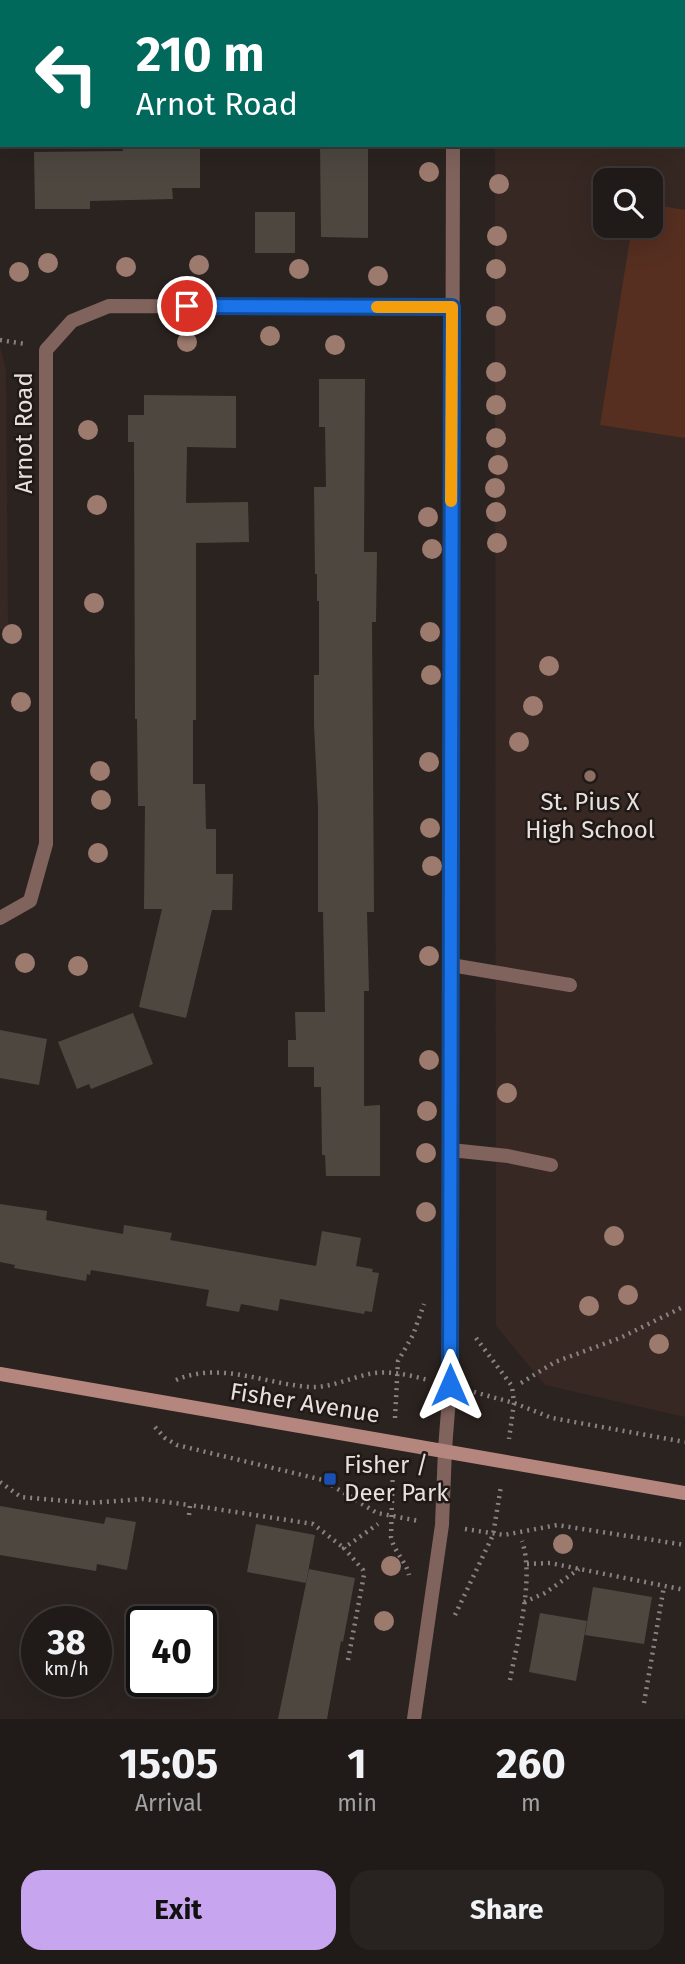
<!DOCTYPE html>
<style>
:root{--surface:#201a18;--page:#282321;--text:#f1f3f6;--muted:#a2a1a2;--line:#3d3837;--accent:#c7a6ef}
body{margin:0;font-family:"Fira Sans",sans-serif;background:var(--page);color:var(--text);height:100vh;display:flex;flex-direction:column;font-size:26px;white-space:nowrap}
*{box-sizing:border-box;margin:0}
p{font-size:23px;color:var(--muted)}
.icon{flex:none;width:38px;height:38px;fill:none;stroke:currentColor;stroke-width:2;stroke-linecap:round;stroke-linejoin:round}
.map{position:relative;height:1719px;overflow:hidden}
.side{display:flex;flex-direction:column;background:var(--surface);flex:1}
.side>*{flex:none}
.hud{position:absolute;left:0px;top:0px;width:686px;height:147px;box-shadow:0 7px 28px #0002,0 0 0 2px var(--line);background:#00695c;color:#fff;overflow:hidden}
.tools{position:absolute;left:593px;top:168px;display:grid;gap:14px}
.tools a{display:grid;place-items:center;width:70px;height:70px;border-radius:14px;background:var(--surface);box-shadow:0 7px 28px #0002,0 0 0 2px var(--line);font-size:35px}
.speed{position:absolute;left:21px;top:1606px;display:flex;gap:14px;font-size:35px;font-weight:700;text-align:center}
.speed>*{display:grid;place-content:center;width:91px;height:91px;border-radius:50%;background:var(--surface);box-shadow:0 7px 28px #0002,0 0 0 2px var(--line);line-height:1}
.speed small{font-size:18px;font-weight:400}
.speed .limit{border:4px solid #111;border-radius:10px;background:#fff;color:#111}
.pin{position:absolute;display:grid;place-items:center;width:60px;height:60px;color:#fff;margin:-30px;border:4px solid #fff;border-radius:50%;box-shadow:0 2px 7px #0007}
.me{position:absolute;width:77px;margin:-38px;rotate:0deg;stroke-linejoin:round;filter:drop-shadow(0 0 5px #0008)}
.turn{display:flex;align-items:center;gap:24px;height:147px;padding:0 21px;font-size:32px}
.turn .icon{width:91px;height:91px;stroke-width:2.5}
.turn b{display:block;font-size:49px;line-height:60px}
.eta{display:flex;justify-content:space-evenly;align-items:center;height:119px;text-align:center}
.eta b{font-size:42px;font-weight:700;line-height:49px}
.button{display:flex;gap:14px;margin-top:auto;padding:14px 21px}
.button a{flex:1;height:80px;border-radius:21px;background:var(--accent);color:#111;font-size:28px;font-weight:700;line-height:80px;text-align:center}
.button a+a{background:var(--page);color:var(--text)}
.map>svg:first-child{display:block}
.built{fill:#372823;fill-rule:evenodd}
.green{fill:#562f20}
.building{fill:#4d4740}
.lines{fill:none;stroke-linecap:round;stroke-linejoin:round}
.path{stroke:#898280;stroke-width:4.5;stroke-dasharray:2 5;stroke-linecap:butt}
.service{stroke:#81635d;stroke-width:14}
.minor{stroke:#81635d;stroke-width:14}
.tertiary{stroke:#81635d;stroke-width:14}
.secondary{stroke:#b5867d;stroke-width:14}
.tree{fill:#9c7a6d}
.route-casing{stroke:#114b97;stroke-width:18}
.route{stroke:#1a73e8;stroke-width:12}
.slow{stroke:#f59e0b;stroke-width:12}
.education-dot{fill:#8d6e63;stroke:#211916;stroke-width:2.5}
.transit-dot{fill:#1a4fb4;stroke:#211916;stroke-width:2.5}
.labels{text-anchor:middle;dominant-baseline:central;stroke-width:5;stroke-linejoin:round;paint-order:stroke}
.street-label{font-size:24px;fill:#e6e0de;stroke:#211916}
.poi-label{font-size:24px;fill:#e6e0de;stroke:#211916}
</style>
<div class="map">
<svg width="685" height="1719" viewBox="0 0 685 1719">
<rect width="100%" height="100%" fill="#2b2320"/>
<g class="built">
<path d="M0 0H219L2 2V71Z"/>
<path d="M495 0H685V1417L545 1385 496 1326 495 145H684V2ZM606 180H651V226H606Z"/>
<path d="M0 346 6 369 8 629H0Z"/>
</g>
<path class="green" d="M651 204 685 210V438L600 425 632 226H651Z"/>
<g class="building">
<path d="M122 145H200V188H172L173 199 90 201V209H35L34 152 123 151Z"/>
<path d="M320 145H368V238L321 237Z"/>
<rect x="255" y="212" width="40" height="41"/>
<path d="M319 379H365L364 552H377L376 622H372L374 912H367L369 991H364V1106L380 1105V1176H326L325 1155H322L321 1087H314V1067H288V1040H296L295 1012H325L323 912H318V807L314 725V675H319V601H317V574H315L314 487H326L325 427H319Z"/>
<path d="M144 395 236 396V448L187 447 186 503 248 502 249 542 196 543V720H193V784H205L206 829H216V874H233L232 910H212L186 1018 139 1007 162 909H144L145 806H138L137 719H135L134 442H128V415H144Z"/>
<path d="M133 1013 153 1064 91 1089 89 1084 77 1089 58 1042Z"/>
<path d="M0 1030 47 1039 39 1085 0 1078Z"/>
<path d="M0 1204 47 1211 46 1220 123 1234 124 1225 172 1233 170 1240 316 1266 322 1231 361 1238 356 1266 373 1269 372 1272 379 1273 372 1312 365 1311 364 1314 280 1299 278 1311 241 1304 239 1312 206 1306 209 1290 91 1270 90 1275 87 1274 86 1281 14 1268 15 1265 0 1262Z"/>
<path d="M0 1506 104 1524 106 1517 136 1522 127 1570 97 1564 96 1571 0 1555Z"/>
<path d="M256 1524 315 1535 306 1583 247 1572Z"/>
<path d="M309 1569 355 1578 343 1642 341 1641 327 1719H278Z"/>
<path d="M593 1587 652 1597 644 1644 585 1635Z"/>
<path d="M540 1613 587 1621 576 1681 529 1672Z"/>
</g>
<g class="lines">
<g class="path">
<path d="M0 340 25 344"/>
<path d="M476 1338 512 1386 514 1403 509 1439"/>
<path d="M176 1380C220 1361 265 1384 310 1387 330 1388 350 1378 369 1374 389 1370 409 1375 428 1380"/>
<path d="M521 1383 555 1362 620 1338 685 1306"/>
<path d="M474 1392 514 1403 552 1418 685 1442"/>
<path d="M395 1418 398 1361 413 1335 424 1304"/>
<path d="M155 1427 165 1438 177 1445 323 1480 377 1513 419 1521"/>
<path d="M393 1466 391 1537C394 1552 406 1561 409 1575"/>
<path d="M0 1482 21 1497 89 1503 143 1499 190 1505"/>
<path d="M189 1515 190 1505 313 1524 344 1548"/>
<path d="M465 1529 504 1535 557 1525 685 1545"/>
<path d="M527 1564 550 1563 685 1590"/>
<path d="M524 1602 545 1593 579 1569"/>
<path d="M455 1615 493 1535 501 1486"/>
<path d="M348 1660 364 1575 363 1570 344 1548 378 1524"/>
<path d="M510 1680C517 1641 535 1579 522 1541"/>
<path d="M644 1703 664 1586"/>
</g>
<g class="service">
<path d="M451 965 570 985"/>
<path d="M451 1150 508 1156 551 1165"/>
</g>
<g class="minor">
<path d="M0 918 30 901 46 844V350L72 321 109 306 452 307"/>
<path d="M414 1719 442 1525 445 1449"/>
</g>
<g class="tertiary">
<path d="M454 2V0"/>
<path d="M445 1449 450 1385 453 145"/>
</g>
<path class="secondary" d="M0 1374 685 1493"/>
</g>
<g class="tree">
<circle cx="429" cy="172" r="10"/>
<circle cx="499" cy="184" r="10"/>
<circle cx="497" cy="236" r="10"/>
<circle cx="48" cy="263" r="10"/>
<circle cx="199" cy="265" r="10"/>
<circle cx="126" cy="267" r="10"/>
<circle cx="299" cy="269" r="10"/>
<circle cx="496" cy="269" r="10"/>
<circle cx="19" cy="272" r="10"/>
<circle cx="378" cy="276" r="10"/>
<circle cx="496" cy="316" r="10"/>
<circle cx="270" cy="336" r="10"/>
<circle cx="187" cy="342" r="10"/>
<circle cx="335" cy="345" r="10"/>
<circle cx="496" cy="372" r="10"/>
<circle cx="496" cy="405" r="10"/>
<circle cx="88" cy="430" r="10"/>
<circle cx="496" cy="438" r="10"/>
<circle cx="498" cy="465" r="10"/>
<circle cx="495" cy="488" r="10"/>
<circle cx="97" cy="505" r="10"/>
<circle cx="496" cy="512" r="10"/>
<circle cx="428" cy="517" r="10"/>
<circle cx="497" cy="543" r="10"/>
<circle cx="432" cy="549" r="10"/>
<circle cx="94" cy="603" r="10"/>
<circle cx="430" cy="632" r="10"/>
<circle cx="12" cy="634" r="10"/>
<circle cx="549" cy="666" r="10"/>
<circle cx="431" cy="675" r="10"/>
<circle cx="21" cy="702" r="10"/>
<circle cx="533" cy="706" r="10"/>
<circle cx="519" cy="742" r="10"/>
<circle cx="429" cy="762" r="10"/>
<circle cx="100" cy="771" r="10"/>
<circle cx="101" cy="800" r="10"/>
<circle cx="430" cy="828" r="10"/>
<circle cx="98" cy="853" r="10"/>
<circle cx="432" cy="866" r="10"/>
<circle cx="429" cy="956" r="10"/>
<circle cx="25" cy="963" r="10"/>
<circle cx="78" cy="966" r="10"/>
<circle cx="429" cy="1060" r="10"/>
<circle cx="507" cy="1093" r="10"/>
<circle cx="427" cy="1111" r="10"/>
<circle cx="426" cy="1153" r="10"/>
<circle cx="426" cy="1212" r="10"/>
<circle cx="614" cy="1236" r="10"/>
<circle cx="628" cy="1295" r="10"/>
<circle cx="589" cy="1306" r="10"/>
<circle cx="659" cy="1344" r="10"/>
<circle cx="563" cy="1544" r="10"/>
<circle cx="391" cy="1566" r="10"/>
<circle cx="384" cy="1621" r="10"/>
</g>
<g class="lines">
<g class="route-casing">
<path id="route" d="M187 306 452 307 450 1385"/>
</g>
<use href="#route" class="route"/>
<path class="slow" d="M377 307H452L451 501"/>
</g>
<circle class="education-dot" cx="590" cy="776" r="7"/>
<rect class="transit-dot" x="323" y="1472" width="14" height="14" rx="3.5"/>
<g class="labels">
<g class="street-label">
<text transform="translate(24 433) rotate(-90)">Arnot Road</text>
<text transform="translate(305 1403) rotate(9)">Fisher Avenue</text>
</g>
<g class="poi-label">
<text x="590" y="802">St. Pius X<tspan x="590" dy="28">High School</tspan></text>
<text x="344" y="1465" text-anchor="start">Fisher /<tspan x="344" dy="28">Deer Park</tspan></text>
</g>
</g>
</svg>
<div class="tools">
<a><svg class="icon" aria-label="search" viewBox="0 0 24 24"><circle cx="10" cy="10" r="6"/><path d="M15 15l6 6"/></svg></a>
</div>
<div class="speed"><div>38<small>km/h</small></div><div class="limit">40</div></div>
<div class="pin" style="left:187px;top:306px;background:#d93025"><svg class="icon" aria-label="arrive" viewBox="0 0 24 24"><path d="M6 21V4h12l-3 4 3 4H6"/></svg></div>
<svg class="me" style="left:450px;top:1385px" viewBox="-20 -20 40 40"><path d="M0-17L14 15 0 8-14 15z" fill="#1a73e8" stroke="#fff" stroke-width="4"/></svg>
<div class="hud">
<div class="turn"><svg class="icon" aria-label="left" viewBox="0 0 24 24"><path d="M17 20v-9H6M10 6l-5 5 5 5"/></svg><div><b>210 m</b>Arnot Road</div></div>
</div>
</div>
<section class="side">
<div class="eta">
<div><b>15:05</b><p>Arrival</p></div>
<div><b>1</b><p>min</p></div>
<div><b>260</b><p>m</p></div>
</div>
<div class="button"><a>Exit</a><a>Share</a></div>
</section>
